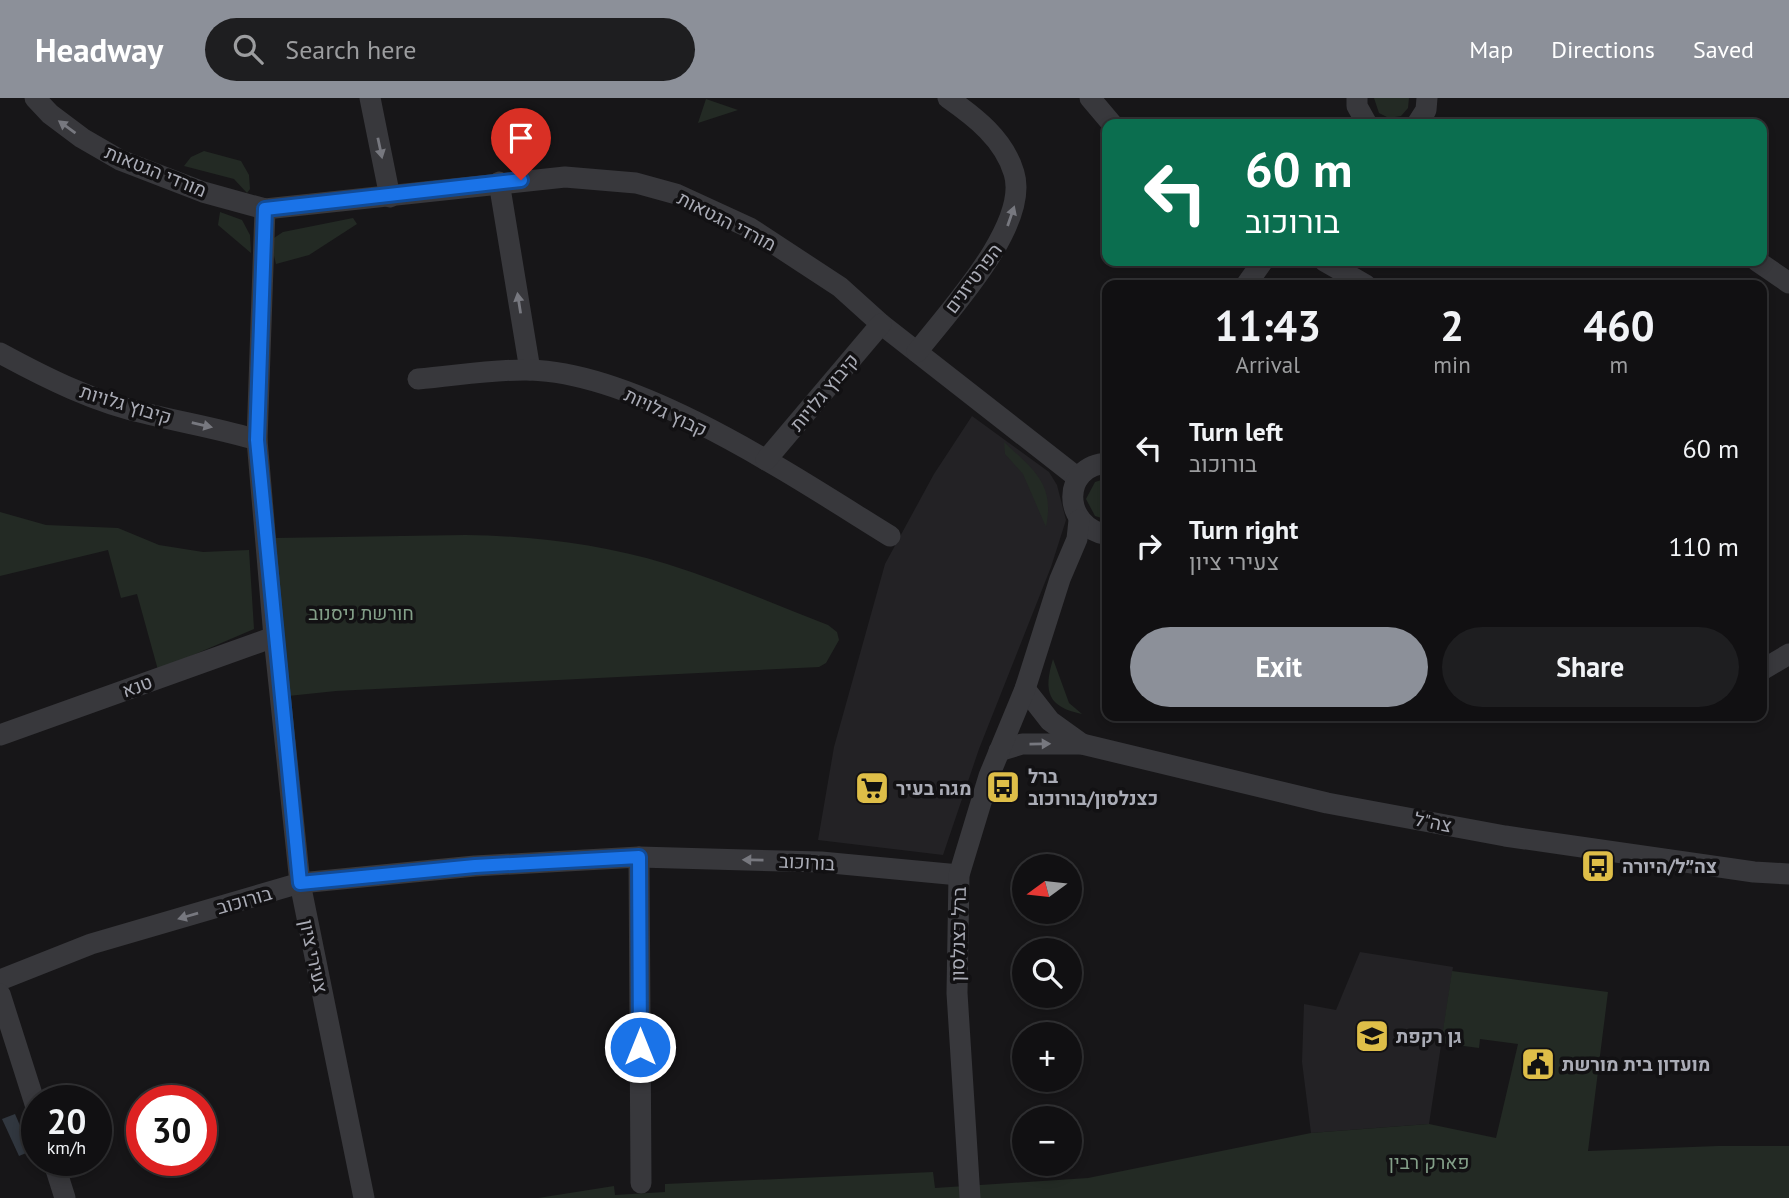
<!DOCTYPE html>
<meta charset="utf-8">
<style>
:root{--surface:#111012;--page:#1e1e20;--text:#f1f3f6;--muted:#9c9d9f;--line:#303032;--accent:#8c9099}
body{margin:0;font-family:"PT Sans",Heebo,sans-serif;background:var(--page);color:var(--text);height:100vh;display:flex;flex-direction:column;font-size:26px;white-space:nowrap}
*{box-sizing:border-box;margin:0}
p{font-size:23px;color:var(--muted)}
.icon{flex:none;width:38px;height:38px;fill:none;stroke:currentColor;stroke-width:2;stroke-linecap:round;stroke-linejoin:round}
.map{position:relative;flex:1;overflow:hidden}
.drawer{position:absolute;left:1102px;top:182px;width:665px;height:441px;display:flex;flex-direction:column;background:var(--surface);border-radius:14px;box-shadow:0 4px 10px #0003,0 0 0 2px var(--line)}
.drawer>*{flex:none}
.banner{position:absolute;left:1102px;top:21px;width:665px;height:147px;border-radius:14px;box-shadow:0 4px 10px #0003,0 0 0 2px var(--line);background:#0b6e4f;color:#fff;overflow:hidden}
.needle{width:46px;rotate:255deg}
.buttons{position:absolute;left:1012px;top:756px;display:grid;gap:14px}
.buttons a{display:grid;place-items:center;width:70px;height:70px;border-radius:50%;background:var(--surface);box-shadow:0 4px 10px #0003,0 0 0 2px var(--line);font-size:35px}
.speed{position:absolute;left:21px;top:987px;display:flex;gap:14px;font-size:35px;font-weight:700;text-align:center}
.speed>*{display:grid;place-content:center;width:91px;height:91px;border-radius:50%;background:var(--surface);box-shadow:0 4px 10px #0003,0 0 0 2px var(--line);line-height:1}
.speed small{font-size:18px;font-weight:400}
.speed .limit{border:10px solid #d22;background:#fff;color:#111}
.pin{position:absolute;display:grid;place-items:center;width:60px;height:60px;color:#fff;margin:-72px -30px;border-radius:50% 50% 50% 0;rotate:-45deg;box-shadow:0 0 7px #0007}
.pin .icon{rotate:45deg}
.me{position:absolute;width:77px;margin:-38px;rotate:0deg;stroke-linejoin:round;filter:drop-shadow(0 0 5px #0008)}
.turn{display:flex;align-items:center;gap:24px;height:147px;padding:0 28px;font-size:32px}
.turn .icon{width:91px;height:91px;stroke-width:2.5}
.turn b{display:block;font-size:49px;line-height:60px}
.eta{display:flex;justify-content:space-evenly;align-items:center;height:119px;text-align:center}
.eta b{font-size:42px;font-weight:600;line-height:49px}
.primary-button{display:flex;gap:14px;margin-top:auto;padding:14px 28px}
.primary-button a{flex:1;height:80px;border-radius:42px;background:var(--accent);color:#fff;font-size:28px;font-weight:600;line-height:80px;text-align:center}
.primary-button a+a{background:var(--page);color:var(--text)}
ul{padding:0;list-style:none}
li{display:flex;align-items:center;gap:21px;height:98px;padding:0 28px}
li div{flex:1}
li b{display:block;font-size:26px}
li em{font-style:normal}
header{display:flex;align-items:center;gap:42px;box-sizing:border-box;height:98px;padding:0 35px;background:var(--accent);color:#fff}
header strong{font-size:33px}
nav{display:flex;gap:38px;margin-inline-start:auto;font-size:24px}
.search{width:490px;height:63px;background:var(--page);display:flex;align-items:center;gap:18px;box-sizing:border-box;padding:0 24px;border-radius:38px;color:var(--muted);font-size:26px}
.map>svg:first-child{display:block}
.built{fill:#232225}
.green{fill:#232a24}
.water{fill:#31373f}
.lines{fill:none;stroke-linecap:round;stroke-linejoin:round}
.minor{stroke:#38383c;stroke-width:21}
.oneway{fill:#77787f}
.route-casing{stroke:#114b97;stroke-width:18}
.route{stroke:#1a73e8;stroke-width:12}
.labels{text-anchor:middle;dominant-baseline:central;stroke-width:7;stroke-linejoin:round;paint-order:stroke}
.street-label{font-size:19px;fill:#aaacb6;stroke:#121113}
.park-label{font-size:19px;fill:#839f88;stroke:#121113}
.poi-label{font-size:19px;font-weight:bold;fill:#aaacb6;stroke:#121113;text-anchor:start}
</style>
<header>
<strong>Headway</strong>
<div class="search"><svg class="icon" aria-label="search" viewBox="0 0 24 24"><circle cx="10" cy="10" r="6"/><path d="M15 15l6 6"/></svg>Search here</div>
<nav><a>Map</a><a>Directions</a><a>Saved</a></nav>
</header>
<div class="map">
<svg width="1789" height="1100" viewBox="0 0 1789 1100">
<rect width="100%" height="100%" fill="#171618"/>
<g class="built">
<path d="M972 318 1049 374 1057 387 1066 422 1051 469 979 651 943 757 818 742 834 649 885 466 934 376Z"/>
<path d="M1360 854 1453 869 1429 1026 1311 1035 1302 964 1304 906 1336 912Z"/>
</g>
<g class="green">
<path d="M1374 0H1409L1408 10 1401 18 1389 20 1379 15Z"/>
<path d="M706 1 738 12 698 25Z"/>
<path d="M204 53 241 63 249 77 250 91 247 95 234 81 184 68 191 59Z"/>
<path d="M220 114 242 122 250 137 251 155 218 127Z"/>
<path d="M353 120 357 126 309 157 276 166 272 150 274 140 283 134Z"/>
<path d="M1004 344C1034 372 1055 386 1046 429L1023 376 1005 356Z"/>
<path d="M1108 380V422L1095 418 1086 401 1095 384Z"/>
<path d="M0 414 46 427 118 430 159 447 203 454 249 452 254 531 158 572 137 496 121 500 108 452 0 478Z"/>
<path d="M465 437C534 438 601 446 667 466 721 483 774 506 828 527L837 534 839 542 826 565 819 569 336 593 288 598 275 440Z"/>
<path d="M1053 561 1069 605 1082 616C1048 609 1043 594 1053 561Z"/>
<path d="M1452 873 1608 894 1588 1053 1718 1048H1789V1100H538L614 1088 615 1097 665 1094V1086L933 1074 935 1090 1088 1080 1311 1035 1429 1026 1496 1040 1518 946 1480 941 1479 950 1441 945Z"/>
</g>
<path class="water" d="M15 1016 31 1053 19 1058 2 1021Z"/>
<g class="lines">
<g class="minor">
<path d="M35 0 50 16 82 40 120 62 203 94 265 111 565 79 636 85 676 96 750 130 840 189 881 226 1078 380"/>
<path d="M370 0 390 99"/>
<path d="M1090 0 1112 26"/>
<path d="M1357 0V8L1367 26"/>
<path d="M1417 26 1426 12 1427 0"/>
<path d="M499 84 530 272"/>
<path d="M265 111 257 342 274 539 300 785 364 1100"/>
<path d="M1324 163 1366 187"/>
<path d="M1757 163 1789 185"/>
<path d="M1246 187 1263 163"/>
<path d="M917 254C948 214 1030 127 1014 75 1004 41 975 19 948 0"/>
<path d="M0 255C46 280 96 305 148 316 185 325 221 331 257 342"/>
<path d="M418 281C455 278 493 271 530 272 641 275 796 380 890 438"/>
<path d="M766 362 881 226"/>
<path d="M1108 365C1061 367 1061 429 1108 437"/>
<path d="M1762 572 1789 556"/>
<path d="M1025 591 1050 623 1082 646"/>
<path d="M0 637 274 539"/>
<path d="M999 653 1022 646H1082L1327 705 1505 738 1754 774 1789 776"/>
<path d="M639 759 641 1085"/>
<path d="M0 882 91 846 300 785 475 768 639 759 821 764 959 777"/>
<path d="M0 896 37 1012"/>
<path d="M53 1062 65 1100"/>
<path d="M970 1100 957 895 959 777 989 678 1025 591 1060 481 1077 441 1079 422"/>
</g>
</g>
<defs><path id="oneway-solid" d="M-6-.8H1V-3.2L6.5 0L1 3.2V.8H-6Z" transform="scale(1.75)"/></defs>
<g class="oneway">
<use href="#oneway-solid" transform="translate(67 29) rotate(-144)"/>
<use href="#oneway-solid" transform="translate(380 50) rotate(78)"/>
<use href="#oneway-solid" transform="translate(1011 118) rotate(-71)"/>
<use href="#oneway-solid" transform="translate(519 205) rotate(-99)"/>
<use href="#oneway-solid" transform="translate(202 327) rotate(13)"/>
<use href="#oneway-solid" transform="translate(1040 646) rotate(-1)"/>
<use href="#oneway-solid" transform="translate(753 762) rotate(-179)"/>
<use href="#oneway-solid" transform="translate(188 818) rotate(164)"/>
</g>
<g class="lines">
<g class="route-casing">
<path id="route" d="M521 82 265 111 257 342 300 785 475 768 639 759 640 949"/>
</g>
<use href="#route" class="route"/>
</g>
<defs>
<g id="bus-square" transform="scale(1.75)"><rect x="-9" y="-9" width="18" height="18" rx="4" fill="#debe48" stroke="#121113"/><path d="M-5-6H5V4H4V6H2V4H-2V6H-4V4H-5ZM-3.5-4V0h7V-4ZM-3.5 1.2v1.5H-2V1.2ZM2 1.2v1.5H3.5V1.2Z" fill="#111"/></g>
<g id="supermarket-square" transform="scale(1.75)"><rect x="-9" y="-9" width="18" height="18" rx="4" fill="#debe48" stroke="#121113"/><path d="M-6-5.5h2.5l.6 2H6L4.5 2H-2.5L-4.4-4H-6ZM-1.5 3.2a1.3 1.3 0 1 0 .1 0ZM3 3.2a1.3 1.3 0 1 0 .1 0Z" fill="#111"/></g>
<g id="school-square" transform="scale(1.75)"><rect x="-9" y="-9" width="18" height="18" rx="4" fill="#debe48" stroke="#121113"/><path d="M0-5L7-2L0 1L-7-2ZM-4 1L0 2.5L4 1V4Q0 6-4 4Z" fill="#111"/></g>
<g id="civic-square" transform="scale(1.75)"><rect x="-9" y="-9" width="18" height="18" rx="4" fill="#debe48" stroke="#121113"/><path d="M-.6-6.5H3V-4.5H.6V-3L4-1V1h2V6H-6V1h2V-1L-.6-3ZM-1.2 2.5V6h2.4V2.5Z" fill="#111"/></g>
</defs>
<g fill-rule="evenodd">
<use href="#bus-square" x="1003" y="689"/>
<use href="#supermarket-square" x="872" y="690"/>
<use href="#bus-square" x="1598" y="768"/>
<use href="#school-square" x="1372" y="938"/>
<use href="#civic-square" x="1538" y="966"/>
</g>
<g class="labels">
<g class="street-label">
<text transform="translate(156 73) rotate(22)">מורדי הגטאות</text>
<text transform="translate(727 123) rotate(27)">מורדי הגטאות</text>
<text transform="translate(973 180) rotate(-53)">הפרטיזנים</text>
<text transform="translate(824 294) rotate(-50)">קיבוץ גלויות</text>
<text transform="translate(126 306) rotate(17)">קיבוץ גלויות</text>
<text transform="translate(666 314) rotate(25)">קבוץ גלויות</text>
<text transform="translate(137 588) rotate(-20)">טנא</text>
<text transform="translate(1433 724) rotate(11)">צה"ל</text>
<text transform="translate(807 764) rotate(3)">בורוכוב</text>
<text transform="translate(244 802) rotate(-16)">בורוכוב</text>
<text transform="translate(958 836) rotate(-89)">ברל כצנלסון</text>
<text transform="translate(314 858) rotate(78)">צעירי ציון</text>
</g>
<g class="park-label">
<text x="361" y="515">חורשת ניסנוב</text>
<text x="1429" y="1064">פארק רבין</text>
</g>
<g class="poi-label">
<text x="1028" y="678">ברל<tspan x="1028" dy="22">כצנלסון/בורוכוב</tspan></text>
<text x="896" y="690">מגה בעיר</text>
<text x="1622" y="768">צה״ל/היורה</text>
<text x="1396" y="938">גן רקפת</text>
<text x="1562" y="966">מועדון בית מורשת</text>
</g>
</g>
</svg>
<div class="buttons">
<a><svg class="needle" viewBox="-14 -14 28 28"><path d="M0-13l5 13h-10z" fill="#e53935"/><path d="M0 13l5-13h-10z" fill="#9c9d9f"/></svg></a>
<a><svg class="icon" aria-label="search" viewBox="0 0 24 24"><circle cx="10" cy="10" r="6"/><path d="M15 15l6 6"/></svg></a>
<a>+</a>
<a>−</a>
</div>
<div class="speed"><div>20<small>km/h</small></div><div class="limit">30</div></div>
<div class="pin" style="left:521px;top:82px;background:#d93025"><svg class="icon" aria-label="arrive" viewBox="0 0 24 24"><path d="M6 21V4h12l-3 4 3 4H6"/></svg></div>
<svg class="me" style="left:640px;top:949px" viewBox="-20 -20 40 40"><circle r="17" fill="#1a73e8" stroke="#fff" stroke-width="3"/><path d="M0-11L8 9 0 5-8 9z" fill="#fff"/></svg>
<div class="banner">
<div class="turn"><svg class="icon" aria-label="left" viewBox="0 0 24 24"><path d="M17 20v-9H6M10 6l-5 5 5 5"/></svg><div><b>60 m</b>בורוכוב</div></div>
</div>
<section class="drawer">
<div class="eta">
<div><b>11:43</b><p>Arrival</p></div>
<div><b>2</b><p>min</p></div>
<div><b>460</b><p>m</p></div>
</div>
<ul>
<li><svg class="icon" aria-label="left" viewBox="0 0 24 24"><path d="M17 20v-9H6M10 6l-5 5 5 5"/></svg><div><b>Turn left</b><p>בורוכוב</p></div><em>60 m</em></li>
<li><svg class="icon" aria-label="right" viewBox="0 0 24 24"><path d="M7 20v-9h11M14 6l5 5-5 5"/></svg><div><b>Turn right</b><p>צעירי ציון</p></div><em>110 m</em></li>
</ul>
<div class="primary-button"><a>Exit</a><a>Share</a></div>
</section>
</div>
